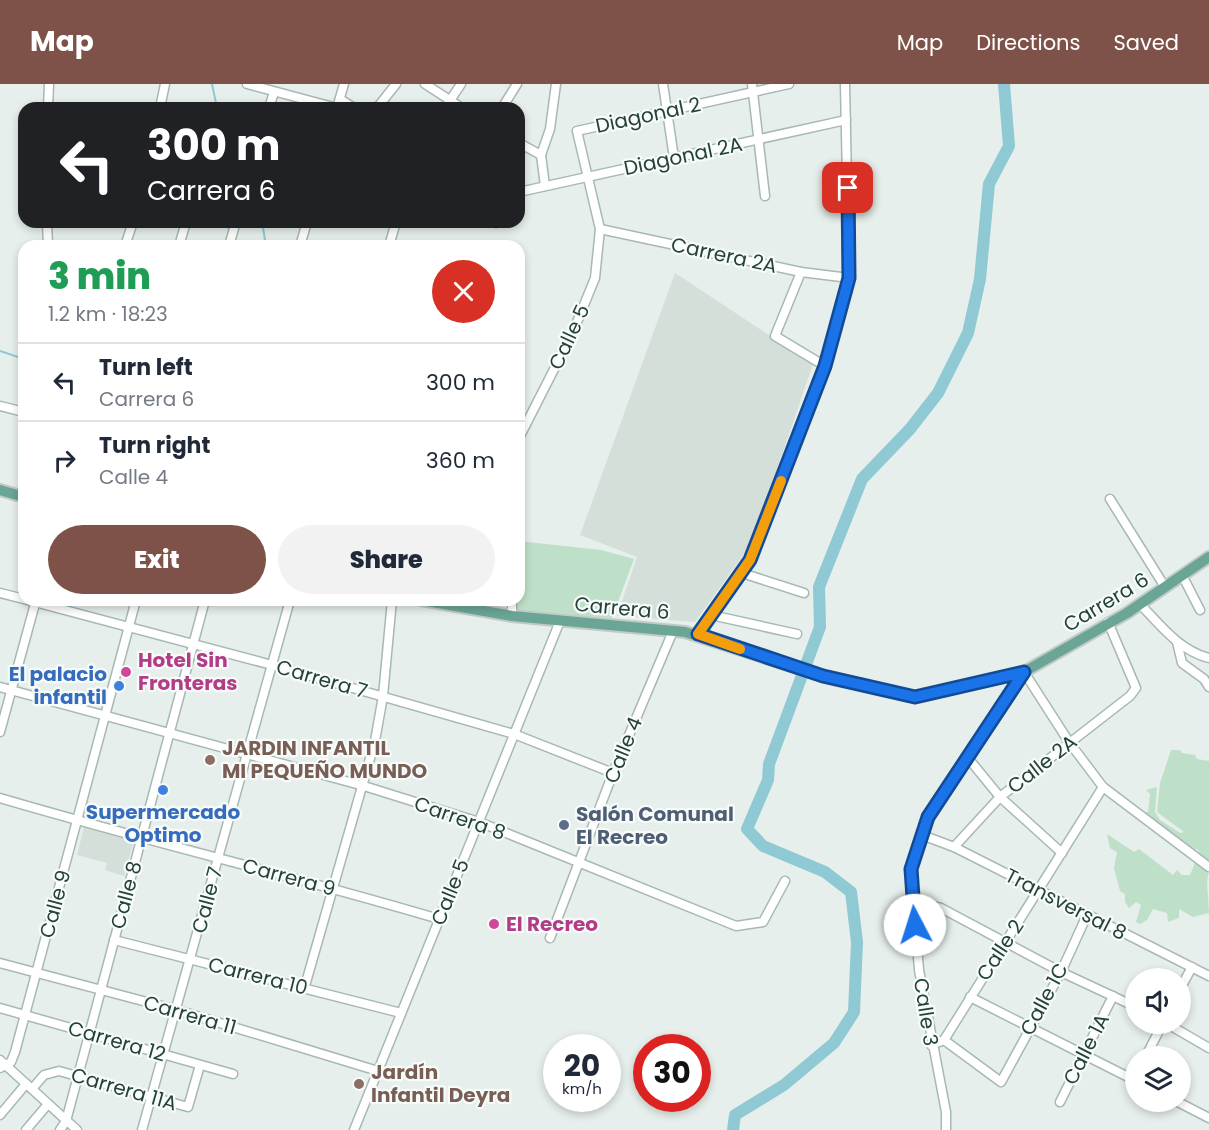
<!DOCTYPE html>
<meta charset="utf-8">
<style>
:root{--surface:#fff;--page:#f2f2f3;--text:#1f2937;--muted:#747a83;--line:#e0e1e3;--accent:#7f5249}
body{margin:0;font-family:Poppins,sans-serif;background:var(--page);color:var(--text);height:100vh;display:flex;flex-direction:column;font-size:22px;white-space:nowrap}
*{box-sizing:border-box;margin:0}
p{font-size:20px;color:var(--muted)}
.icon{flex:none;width:33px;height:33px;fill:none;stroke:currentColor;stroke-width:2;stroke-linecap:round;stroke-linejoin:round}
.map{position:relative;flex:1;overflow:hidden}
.side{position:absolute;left:18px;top:156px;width:507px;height:366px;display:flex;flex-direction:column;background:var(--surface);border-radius:18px;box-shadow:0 3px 9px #0003}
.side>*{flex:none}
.banner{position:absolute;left:18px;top:18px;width:507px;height:126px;border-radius:18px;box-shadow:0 3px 9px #0003;background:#202124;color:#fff;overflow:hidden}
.fabs{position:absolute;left:1125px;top:884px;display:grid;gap:12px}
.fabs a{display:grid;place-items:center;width:66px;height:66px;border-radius:50%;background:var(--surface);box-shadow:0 3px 9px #0003;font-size:30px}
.speed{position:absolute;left:543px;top:950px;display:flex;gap:12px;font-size:30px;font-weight:700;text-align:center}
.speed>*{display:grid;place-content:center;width:78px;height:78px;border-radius:50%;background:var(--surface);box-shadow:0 3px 9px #0003;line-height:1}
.speed small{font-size:15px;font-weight:400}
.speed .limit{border:9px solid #d22;background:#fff;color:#111}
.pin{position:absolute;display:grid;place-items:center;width:51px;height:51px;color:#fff;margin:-26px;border-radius:12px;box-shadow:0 3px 9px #0006}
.me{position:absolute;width:66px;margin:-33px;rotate:355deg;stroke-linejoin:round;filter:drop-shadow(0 0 4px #0008)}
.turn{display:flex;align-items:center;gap:21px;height:126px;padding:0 30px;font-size:27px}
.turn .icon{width:78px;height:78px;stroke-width:2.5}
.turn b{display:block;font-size:42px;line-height:51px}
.round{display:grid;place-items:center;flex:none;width:63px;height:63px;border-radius:32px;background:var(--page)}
.overview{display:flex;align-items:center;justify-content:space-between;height:102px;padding:0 30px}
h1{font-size:36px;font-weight:800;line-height:45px;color:#1e9e55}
.primary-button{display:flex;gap:12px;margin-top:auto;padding:12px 30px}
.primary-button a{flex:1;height:69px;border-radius:36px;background:var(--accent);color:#fff;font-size:24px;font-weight:800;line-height:69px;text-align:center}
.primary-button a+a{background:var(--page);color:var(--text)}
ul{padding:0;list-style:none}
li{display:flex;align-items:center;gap:18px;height:78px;padding:0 30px;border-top:2px solid var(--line)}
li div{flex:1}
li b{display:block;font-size:22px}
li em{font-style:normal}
header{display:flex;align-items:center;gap:36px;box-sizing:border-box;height:84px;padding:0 30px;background:var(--accent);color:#fff}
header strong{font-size:28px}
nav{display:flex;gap:33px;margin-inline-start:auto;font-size:21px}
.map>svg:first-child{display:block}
.built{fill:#d4dfda}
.green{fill:#bfe0c8}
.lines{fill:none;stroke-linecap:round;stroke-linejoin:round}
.stream{stroke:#8ec9d4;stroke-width:2}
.river{stroke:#8ec9d4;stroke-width:12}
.minor-casing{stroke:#a8b8b2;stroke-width:11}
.major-casing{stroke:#c2cac8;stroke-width:14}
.minor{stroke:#fff;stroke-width:8}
.major{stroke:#6aa596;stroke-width:10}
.route-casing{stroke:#114b97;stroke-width:15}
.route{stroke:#1a73e8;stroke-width:10}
.slow{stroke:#f59e0b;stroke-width:10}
.hotel-dot{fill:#d1479c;stroke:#f7fbf9;stroke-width:2}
.shop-dot{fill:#3f7fe0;stroke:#f7fbf9;stroke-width:2}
.education-dot{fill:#8d6e63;stroke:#f7fbf9;stroke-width:2}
.service-dot{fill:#5c6f8a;stroke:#f7fbf9;stroke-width:2}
.labels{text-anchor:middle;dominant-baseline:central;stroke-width:4.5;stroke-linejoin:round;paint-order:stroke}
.street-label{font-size:20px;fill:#24423a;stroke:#f7fbf9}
.hotel-label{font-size:20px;font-weight:bold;fill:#b23c85;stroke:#f7fbf9;text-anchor:start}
.shop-label{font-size:20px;font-weight:bold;fill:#366cbe;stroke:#f7fbf9;text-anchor:end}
.education-label{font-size:20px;font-weight:bold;fill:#785e54;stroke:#f7fbf9;text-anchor:start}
.service-label{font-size:20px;font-weight:bold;fill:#4e5e75;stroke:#f7fbf9;text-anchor:start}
</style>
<header>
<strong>Map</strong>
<nav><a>Map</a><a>Directions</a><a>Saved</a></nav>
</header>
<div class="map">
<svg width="1209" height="1046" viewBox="0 0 1209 1046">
<rect width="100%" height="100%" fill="#e6efeb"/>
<g class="built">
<path d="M675 189 813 280 770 406 744 470 695 538 617 532 637 473 580 451Z"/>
<path d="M84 743 134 756 124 792 105 786 107 779 77 771Z"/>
</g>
<g class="green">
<path d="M519 457 601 466 634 475 612 534 516 526V516H519Z"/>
<path d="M1171 666H1180L1182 669 1195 671 1197 675 1209 677V781L1197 765H1189L1187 760 1176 756 1140 730 1148 728 1150 710 1146 706 1157 703 1155 728 1160 736 1180 749 1184 748 1157 728 1160 699Z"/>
<path d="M1107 750 1134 768 1139 765 1173 791 1177 786 1182 791H1190L1196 776 1209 785 1207 798 1209 829 1193 833 1179 825V834L1168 838 1167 829 1153 825 1147 836 1140 840 1136 838 1141 821 1136 818 1129 824 1125 818V810L1120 807 1114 784 1117 768 1110 764Z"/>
</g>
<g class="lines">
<g class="stream">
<path d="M212 0 217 24"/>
<path d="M261 162 265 156 262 138"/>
<path d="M0 267 24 275"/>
</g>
<path class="river" d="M733 1046 735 1031 784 1001 834 959 854 928 857 858 851 808 825 788 763 762 747 745 768 696 769 680 820 543 819 503 862 395 910 345 938 309 968 249 980 195 989 100 1009 62 1004 0"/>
<g class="minor-casing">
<g id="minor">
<path d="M247 0 337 24"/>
<path d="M425 0 462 24"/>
<path d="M663 0 674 74"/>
<path d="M752 0 765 112"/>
<path d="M340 15 354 24"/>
<path d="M48 24 49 0"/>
<path d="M160 24 165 0"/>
<path d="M269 24 274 8"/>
<path d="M337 24 344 0"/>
<path d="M377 24 396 0"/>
<path d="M445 24 461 0"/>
<path d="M502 24 517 0"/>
<path d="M519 59 541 71"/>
<path d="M545 102 541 71 550 45 556 0"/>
<path d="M519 108 846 36"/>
<path d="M47 138 48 162"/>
<path d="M225 138 235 141 229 162"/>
<path d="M496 139V138"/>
<path d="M600 145 801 188 849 194"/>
<path d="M125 162 133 138"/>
<path d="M179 162 186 138"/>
<path d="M300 162 307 138"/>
<path d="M389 162 396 138"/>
<path d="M801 188 775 252 825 282"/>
<path d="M0 322 24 328"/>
<path d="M519 354 573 248 595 194 600 145 577 47 789 0"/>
<path d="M1110 415 1165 503"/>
<path d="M742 489 804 509"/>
<path d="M1182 491 1200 526"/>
<path d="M0 509 24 515"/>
<path d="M27 516 272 581 514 650 613 689"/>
<path d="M512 516V532"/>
<path d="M1140 520C1160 541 1180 567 1209 574"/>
<path d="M711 531 797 550"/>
<path d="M698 550 750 476 814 314 849 194 845 0"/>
<path d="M1177 558 1182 579 1204 595 1209 603"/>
<path d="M0 603 364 702 479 738 736 842 763 838 785 797"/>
<path d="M0 648 36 516"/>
<path d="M968 674 1000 713 1062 769"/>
<path d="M0 714C146 757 294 792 439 835"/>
<path d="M922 751 954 763 1209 892"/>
<path d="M954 763 1000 713 1130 612 1136 604 1108 538"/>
<path d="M913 818 941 824 1061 888 1136 923"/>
<path d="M550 854 613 689 673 547"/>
<path d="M114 856 401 929"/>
<path d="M0 879 177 926 378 987"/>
<path d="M305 902 375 657 383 612 392 516"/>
<path d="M1180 905 1192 883"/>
<path d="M970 913 1136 997"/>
<path d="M0 924 233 990"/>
<path d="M1166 939 1209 964"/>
<path d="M944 956 1001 998 1061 888 1087 831"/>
<path d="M931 961 944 956 1103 703"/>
<path d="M1146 972 1163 939"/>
<path d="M0 976 77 1046"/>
<path d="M0 984 11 978 15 968 136 516"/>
<path d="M32 1005 44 991 59 987 188 1023 200 981"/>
<path d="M1176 1017 1209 1034"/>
<path d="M1060 1018 1113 912"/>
<path d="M0 1031 26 1000"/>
<path d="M26 1046 48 1020"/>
<path d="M60 1046 66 1037 205 516"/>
<path d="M142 1046 290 516"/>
<path d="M354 1046 560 537"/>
<path d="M946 1046V1028L919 886 911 785 933 725 1024 588 1069 658 1103 703 1209 783"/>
</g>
</g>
<g class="major-casing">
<g id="major">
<path d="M0 406 24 413"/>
<path d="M421 516 512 532 685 548 823 592 915 613 1024 588 1127 529 1209 473"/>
</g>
</g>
<use href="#minor" class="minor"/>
<use href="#major" class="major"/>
</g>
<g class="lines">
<g class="route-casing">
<path id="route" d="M848 104 849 194 825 282 750 476 698 550 823 592 915 613 1024 588 928 733 911 785 915 841"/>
</g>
<use href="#route" class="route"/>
<path class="slow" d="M740 565 698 550 750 476 781 397"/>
</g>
<g class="hotel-dot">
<circle cx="126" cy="588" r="6"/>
<circle cx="494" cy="840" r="6"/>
</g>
<g class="shop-dot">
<circle cx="119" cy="602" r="6"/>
<circle cx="163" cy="706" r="6"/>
</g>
<g class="education-dot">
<circle cx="210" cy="676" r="6"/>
<circle cx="359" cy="1000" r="6"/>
</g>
<circle class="service-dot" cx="564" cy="741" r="6"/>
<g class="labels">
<g class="street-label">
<text transform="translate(648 31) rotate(-12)">Diagonal 2</text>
<text transform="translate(683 72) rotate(-12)">Diagonal 2A</text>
<text transform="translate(724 171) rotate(12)">Carrera 2A</text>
<text transform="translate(569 253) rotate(-65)">Calle 5</text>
<text transform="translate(1106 518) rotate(-31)">Carrera 6</text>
<text transform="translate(622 524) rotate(5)">Carrera 6</text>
<text transform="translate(322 595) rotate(16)">Carrera 7</text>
<text transform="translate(623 666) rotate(-68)">Calle 4</text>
<text transform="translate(1042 680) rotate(-38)">Calle 2A</text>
<text transform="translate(460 734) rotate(19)">Carrera 8</text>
<text transform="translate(289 793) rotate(15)">Carrera 9</text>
<text transform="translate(450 808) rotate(-68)">Calle 5</text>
<text transform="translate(126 811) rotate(-75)">Calle 8</text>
<text transform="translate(207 816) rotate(-75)">Calle 7</text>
<text transform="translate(55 820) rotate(-75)">Calle 9</text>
<text transform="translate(1066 820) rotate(27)">Transversal 8</text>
<text transform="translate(1000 866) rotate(-57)">Calle 2</text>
<text transform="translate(258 892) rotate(14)">Carrera 10</text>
<text transform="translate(1044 915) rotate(-62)">Calle 1C</text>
<text transform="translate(926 928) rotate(81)">Calle 3</text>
<text transform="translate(190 931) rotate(16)">Carrera 11</text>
<text transform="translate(117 957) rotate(16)">Carrera 12</text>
<text transform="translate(1086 965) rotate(-63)">Calle 1A</text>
<text transform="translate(124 1005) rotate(16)">Carrera 11A</text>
</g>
<g class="hotel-label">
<text x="138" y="576">Hotel Sin<tspan x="138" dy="23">Fronteras</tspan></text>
<text x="506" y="840">El Recreo</text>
</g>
<g class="shop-label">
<text x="107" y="590">El palacio<tspan x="107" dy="23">infantil</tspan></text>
<text x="163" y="728" text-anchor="middle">Supermercado<tspan x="163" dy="23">Optimo</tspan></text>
</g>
<g class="education-label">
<text x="222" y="664">JARDIN INFANTIL<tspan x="222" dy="23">MI PEQUEÑO MUNDO</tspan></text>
<text x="371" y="988">Jardín<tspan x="371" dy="23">Infantil Deyra</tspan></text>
</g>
<g class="service-label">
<text x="576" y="730">Salón Comunal<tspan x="576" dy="23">El Recreo</tspan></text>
</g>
</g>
</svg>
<div class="fabs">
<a><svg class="icon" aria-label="sound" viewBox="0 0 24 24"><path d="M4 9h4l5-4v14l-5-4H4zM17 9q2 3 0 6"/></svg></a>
<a><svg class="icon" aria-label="layers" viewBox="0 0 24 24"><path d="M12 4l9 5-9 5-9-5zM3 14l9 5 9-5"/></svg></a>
</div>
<div class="speed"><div>20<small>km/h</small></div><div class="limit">30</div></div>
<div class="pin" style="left:848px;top:104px;background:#d93025"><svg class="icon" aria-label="arrive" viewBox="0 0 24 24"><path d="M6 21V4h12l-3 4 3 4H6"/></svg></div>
<svg class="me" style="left:915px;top:841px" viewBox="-20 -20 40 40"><circle r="19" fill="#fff"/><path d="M0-13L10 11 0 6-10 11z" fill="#1a73e8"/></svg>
<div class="banner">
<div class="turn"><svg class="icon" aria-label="left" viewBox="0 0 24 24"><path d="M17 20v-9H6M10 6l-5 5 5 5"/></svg><div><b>300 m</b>Carrera 6</div></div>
</div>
<section class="side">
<div class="overview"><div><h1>3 min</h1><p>1.2 km · 18:23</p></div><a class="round" style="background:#d93025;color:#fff"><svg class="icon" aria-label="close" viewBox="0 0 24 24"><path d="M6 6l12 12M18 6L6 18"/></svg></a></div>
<ul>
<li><svg class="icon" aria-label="left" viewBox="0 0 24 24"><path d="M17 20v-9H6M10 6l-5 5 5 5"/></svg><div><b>Turn left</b><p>Carrera 6</p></div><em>300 m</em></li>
<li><svg class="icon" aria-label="right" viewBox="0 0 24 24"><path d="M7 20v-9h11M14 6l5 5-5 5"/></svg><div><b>Turn right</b><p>Calle 4</p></div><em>360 m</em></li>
</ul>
<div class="primary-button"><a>Exit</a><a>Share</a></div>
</section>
</div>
